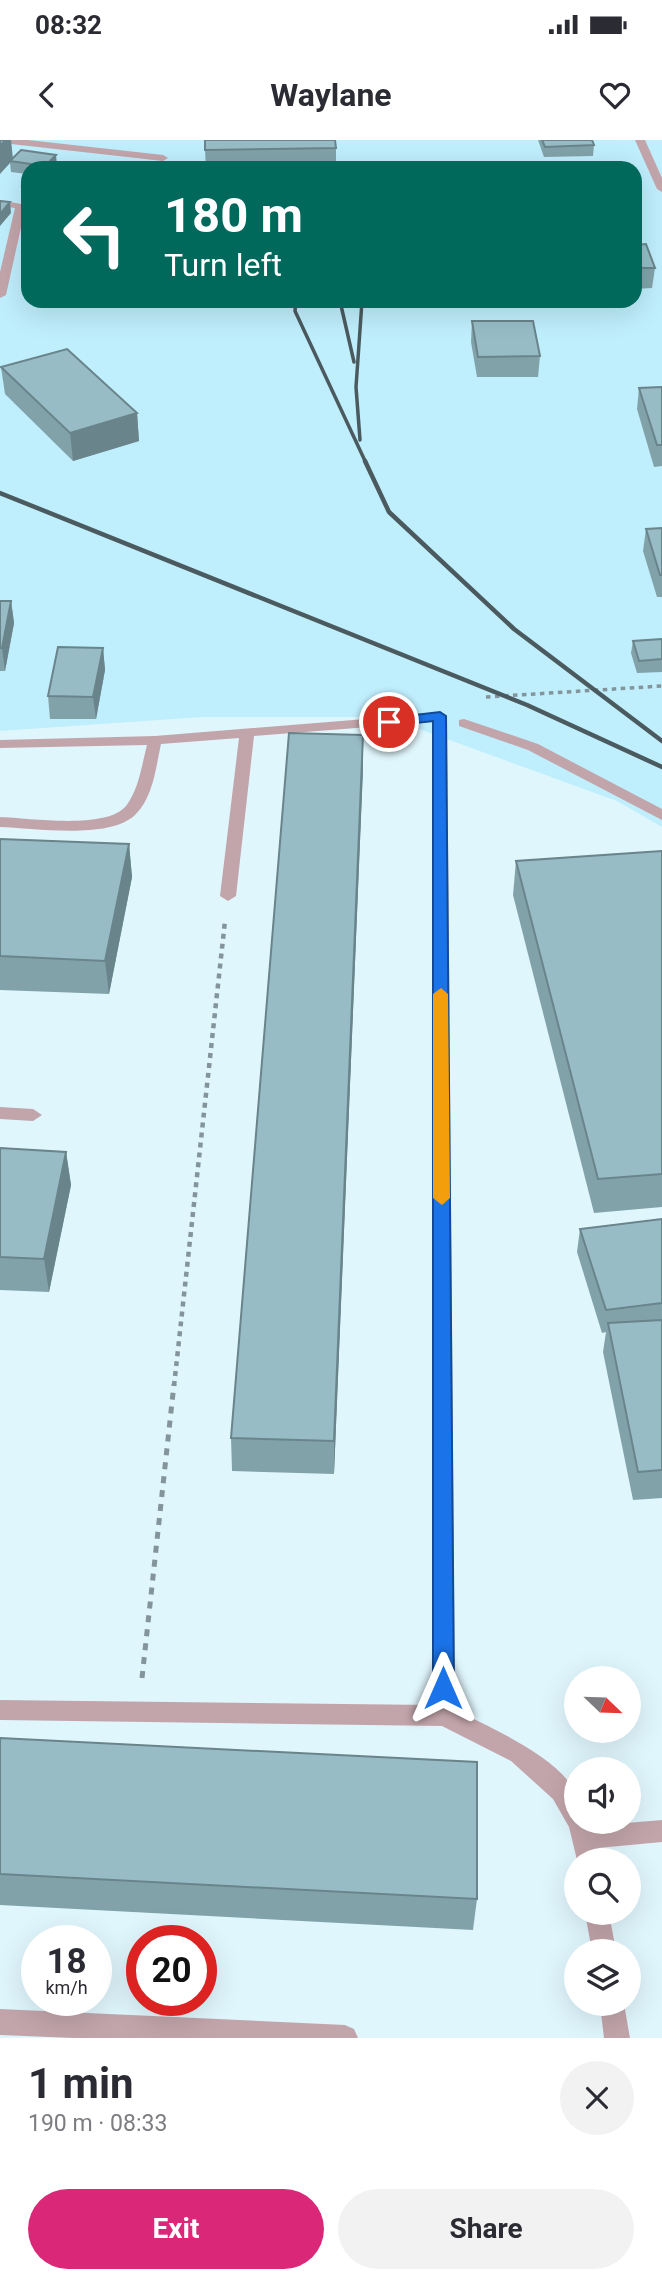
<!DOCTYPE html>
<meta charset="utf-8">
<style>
:root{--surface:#fff;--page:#f2f2f3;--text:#2b2b33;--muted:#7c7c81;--accent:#db2777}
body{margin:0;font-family:Roboto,sans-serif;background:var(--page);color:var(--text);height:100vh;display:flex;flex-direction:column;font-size:26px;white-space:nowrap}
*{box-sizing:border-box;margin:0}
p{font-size:23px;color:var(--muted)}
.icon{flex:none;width:38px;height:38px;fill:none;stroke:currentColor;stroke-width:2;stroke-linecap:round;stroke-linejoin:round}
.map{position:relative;height:1898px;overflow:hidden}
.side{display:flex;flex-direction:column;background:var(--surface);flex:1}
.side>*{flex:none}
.top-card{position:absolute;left:21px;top:21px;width:621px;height:147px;border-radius:21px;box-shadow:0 7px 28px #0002;background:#00695c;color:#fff;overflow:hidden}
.needle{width:46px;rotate:113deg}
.fabs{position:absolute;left:564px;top:1526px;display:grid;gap:14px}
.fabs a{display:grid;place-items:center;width:77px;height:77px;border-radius:50%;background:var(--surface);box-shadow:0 7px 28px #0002;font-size:35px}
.speed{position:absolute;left:21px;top:1785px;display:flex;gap:14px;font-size:35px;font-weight:700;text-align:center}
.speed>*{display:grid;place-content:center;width:91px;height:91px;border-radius:50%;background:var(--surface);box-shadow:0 7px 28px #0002;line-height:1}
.speed small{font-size:18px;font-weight:400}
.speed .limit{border:10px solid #d22;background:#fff;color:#111}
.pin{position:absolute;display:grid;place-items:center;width:60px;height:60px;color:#fff;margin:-30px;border:4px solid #fff;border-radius:50%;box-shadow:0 2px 7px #0007}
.me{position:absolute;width:77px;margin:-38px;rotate:0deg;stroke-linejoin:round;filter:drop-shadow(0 0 5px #0008)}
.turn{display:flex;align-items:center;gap:24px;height:147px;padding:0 28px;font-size:32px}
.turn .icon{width:91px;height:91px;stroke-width:2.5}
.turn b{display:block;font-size:49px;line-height:60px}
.round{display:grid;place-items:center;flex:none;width:74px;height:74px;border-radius:37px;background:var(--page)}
.head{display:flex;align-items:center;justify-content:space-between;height:119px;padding:0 28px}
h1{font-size:42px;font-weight:700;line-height:52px}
.action{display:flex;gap:14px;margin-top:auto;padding:14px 28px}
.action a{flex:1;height:80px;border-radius:42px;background:var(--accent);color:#fff;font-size:28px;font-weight:700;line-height:80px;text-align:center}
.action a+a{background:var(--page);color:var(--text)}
.status{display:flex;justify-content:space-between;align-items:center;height:49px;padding:0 35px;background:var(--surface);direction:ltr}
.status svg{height:19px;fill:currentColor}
header{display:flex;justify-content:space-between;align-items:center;height:91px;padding:0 28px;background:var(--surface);font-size:32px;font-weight:700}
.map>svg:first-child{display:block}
.built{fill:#bfeefc;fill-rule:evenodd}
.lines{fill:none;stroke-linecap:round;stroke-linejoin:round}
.path-far2{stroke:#83959a;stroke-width:3.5;stroke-dasharray:4.5 4.5;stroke-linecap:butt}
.path-far1{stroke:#83959a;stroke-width:4.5;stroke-dasharray:5 5;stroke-linecap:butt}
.path{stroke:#83959a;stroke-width:5;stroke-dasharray:7 7;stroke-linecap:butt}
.minor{fill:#c2a5ab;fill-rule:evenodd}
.rail-far1{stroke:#4a5a5e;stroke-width:3.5}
.rail{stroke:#4a5a5e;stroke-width:4.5}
.wall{fill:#82a2aa}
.shaded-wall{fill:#6a848b}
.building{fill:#97bcc6;stroke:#6a848b;stroke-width:2}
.route{fill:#1a73e8;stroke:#114b97;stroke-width:2}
.slow{fill:#f59e0b}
</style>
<div class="status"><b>08:32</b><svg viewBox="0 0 49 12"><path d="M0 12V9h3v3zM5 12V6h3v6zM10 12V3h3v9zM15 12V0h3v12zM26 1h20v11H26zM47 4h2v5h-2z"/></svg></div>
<header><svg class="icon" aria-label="back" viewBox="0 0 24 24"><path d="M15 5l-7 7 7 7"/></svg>Waylane<svg class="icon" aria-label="heart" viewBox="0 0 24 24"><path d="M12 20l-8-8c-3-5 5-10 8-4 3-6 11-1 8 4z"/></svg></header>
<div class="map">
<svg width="662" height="1898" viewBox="0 0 662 1898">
<rect width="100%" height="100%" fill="#e0f6fd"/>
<path class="built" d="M0 0H662V687L617 661 386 577H203L0 591ZM28 28H635V161H28Z"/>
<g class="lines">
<path class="path-far2" d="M486 557 662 546"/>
<path class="path-far1" d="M174 1246 225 781"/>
<path class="path" d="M142 1538 174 1244"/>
<g class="minor">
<path d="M0 0H28L163 15 168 18 163 21 2 3Z"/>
<path d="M635 0H645L662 38V52L657 49Z"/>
<path d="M0 60 26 65 6 155 0 158V132L15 68 0 66Z"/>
<path d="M440 573 447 577 455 1570C486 1585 565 1620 575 1654 578 1662 576 1673 576 1682H589L591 1686 662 1680V1702L598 1708 601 1720H577L569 1687 553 1659 511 1621 442 1586 0 1580V1560L433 1565V582L254 596 236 756 228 761 220 756 239 598 161 604C156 627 153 658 135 675 109 700 33 688 0 687V677C29 678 106 690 126 666 139 649 142 624 147 605L0 608V600L155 596Z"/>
<path d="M464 579 538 604 662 669V680L528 610 459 586V580Z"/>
<path d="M0 967 33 969 42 975 33 981 0 979Z"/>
<path d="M585 1773H609L616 1811H592Z"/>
<path d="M600 1864H624L630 1898H604Z"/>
<path d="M0 1869 345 1885 354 1889 358 1898H74L0 1895Z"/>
</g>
<g class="rail-far1">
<path d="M296 161 295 171 366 323"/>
<path d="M340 161 354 222"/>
<path d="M360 300 356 247 362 161"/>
</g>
<g class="rail">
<path d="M365 321 389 372 514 489 662 601"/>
<path d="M0 353 527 565 662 627"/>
</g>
</g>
<g class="wall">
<path d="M0 0 13 18 57 25 55 27 66 28H28V57H23L22 46 27 34 11 32 10 23Z"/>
<path d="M538 0H592L594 5 593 16 544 17Z"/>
<path d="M336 8V28H206L205 10Z"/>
<path d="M635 105 655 128 652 148 635 149Z"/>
<path d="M472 181 540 216 538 237H477L471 202Z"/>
<path d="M1 227 137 273 139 301 73 321 5 254Z"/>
<path d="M662 247V326L654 327 637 269 639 248Z"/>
<path d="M662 388V457H657L643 411 646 389Z"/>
<path d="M0 461H11L14 483 5 531H0Z"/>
<path d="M662 499V532L637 533 631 513 633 501Z"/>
<path d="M103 508 105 530 96 579H50L48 556Z"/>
<path d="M363 628 334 1334 232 1331 231 1298Z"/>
<path d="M0 699 129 704 132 737 109 854 0 850Z"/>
<path d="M662 711V1067L594 1073 513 755 516 721Z"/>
<path d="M0 1008 66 1012 71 1045 49 1152 0 1150Z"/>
<path d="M662 1079V1358L633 1360 603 1212 606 1192 602 1193 577 1112 580 1089Z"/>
<path d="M0 1598 477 1759 473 1790 0 1765Z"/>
</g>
<g class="shaded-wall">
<path d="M5 0H11L13 19 10 21V23L0 34V6Z"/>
<path d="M56 15 57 25 54 28H45V26Z"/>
<path d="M10 62 11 73 0 86V74Z"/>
<path d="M137 273 139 301 73 321 70 293Z"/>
<path d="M11 461 14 483 5 531 2 508Z"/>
<path d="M103 508 105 530 96 579 93 557Z"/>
<path d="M363 595V628L334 1334V1301Z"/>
<path d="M129 704 132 737 109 854 105 821Z"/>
<path d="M66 1012 71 1045 49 1152 44 1119Z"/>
</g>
<g class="building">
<path d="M0 0H5L0 6Z"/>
<path d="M205 0H335L336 8 205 10Z"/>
<path d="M542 0H592L594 5 545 7Z"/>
<path d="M21 10 56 15 45 26 10 21Z"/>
<path d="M30 26 65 28H30Z"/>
<path d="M28 32V46H22Z"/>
<path d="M0 61 10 62 0 74Z"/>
<path d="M646 104 655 128H635V105Z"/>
<path d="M472 181H533L540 216 478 217Z"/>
<path d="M67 209 137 273 70 293 1 227Z"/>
<path d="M662 247V305H657L639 248Z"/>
<path d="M662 388V435H660L646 389Z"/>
<path d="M0 461H11L2 508H0Z"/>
<path d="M662 499V519L639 521 633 501Z"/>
<path d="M58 507 103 508 93 557 48 556Z"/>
<path d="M289 593 363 595 334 1301 231 1298Z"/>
<path d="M0 699 129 704 105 821 0 816Z"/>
<path d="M662 711V1034L598 1039 516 721Z"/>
<path d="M0 1008 66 1012 44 1119 0 1117Z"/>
<path d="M662 1079V1163L606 1170 580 1089Z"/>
<path d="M662 1180V1330L638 1332 608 1183Z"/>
<path d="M0 1598 477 1622V1759L0 1734Z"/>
</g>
<path class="route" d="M440 572 446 576 454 1548 451 1555 443 1557 436 1555 433 1548V581L389 586 382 582 389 578Z"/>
<path class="slow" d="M441 848 448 854 450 1058 442 1065 433 1058V854Z"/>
</svg>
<div class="fabs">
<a><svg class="needle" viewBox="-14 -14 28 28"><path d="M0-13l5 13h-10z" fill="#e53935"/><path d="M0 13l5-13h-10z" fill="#7c7c81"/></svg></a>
<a><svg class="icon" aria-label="sound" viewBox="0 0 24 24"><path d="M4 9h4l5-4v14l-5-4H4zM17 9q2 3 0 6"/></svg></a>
<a><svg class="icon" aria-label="search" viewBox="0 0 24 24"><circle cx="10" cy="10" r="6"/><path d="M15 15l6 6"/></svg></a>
<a><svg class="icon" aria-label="layers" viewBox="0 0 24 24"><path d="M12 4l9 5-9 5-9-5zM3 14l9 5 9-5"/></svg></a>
</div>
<div class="speed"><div>18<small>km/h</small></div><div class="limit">20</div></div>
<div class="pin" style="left:389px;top:582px;background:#d93025"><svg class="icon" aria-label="arrive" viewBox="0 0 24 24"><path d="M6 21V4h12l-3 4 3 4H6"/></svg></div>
<svg class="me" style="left:443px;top:1548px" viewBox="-20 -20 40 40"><path d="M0-17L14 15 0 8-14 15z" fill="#1a73e8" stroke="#fff" stroke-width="4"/></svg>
<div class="top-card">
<div class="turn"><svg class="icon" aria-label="left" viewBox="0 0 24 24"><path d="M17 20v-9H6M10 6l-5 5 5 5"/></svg><div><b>180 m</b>Turn left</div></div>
</div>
</div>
<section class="side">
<div class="head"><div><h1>1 min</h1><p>190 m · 08:33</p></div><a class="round"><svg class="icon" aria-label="close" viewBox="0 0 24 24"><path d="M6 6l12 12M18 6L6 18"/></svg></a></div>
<div class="action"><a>Exit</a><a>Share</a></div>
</section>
